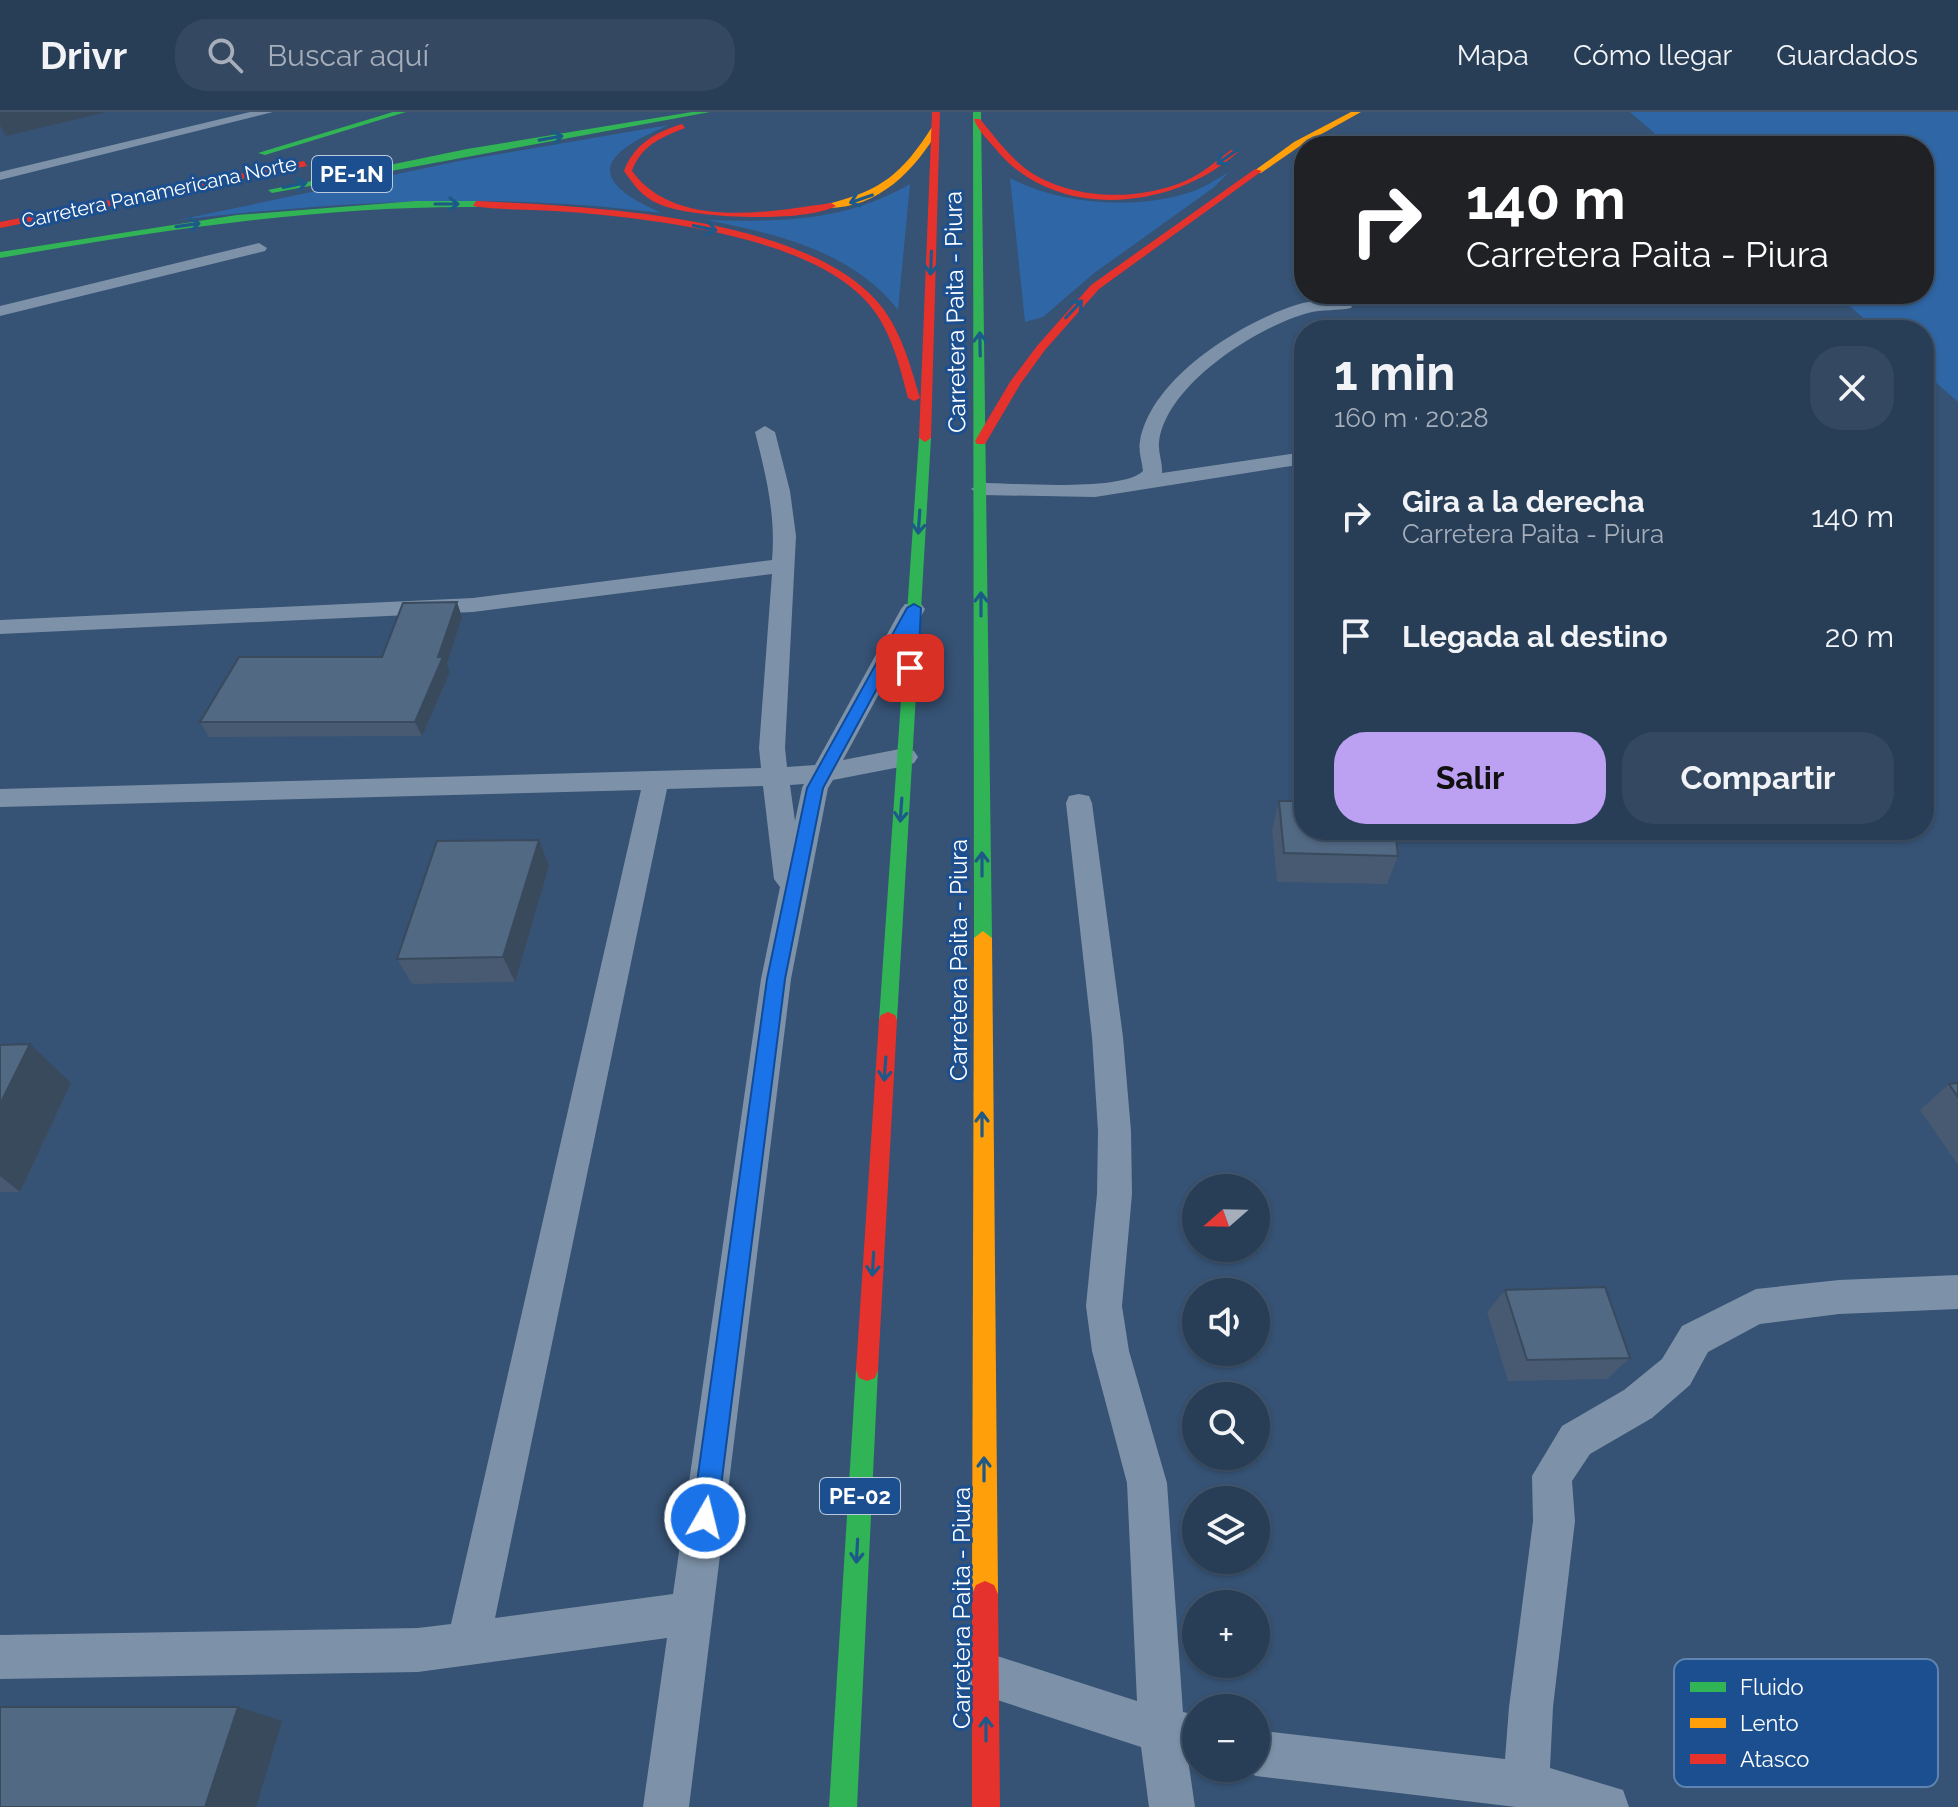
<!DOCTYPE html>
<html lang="es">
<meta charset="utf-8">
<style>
:root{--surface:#283e57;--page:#344961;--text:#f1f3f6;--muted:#a5aeba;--line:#44576d;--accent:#bca0f2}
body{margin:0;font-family:Raleway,sans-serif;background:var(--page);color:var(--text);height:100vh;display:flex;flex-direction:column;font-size:30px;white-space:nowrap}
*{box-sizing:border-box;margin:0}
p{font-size:26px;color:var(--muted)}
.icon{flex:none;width:44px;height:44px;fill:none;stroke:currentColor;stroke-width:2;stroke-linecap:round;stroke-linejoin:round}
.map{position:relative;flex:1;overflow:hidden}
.side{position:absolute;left:1294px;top:208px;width:640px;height:520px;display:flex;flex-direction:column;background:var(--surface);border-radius:32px;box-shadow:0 2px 6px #0004,0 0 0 2px var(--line)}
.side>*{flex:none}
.banner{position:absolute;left:1294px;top:24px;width:640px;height:168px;border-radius:32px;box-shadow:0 2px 6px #0004,0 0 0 2px var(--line);background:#202124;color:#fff;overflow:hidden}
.needle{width:52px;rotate:250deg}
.tools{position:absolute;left:1182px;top:1062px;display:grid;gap:16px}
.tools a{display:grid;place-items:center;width:88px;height:88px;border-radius:50%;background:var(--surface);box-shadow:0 2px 6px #0004,0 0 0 2px var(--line);font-size:40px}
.pin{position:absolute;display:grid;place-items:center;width:68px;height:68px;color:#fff;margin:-34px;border-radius:16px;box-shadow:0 4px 12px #0006}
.me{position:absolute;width:88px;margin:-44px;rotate:8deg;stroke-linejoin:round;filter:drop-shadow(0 0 6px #0008)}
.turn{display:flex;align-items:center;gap:28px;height:168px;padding:0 40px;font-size:36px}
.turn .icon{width:104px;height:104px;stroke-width:2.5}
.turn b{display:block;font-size:56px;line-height:68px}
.round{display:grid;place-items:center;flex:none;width:84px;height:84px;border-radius:32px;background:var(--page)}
.summary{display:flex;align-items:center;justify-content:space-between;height:136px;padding:0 40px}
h1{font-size:48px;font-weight:700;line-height:60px}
.action{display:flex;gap:16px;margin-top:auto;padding:16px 40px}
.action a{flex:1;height:92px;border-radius:32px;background:var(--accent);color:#111;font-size:32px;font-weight:700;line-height:92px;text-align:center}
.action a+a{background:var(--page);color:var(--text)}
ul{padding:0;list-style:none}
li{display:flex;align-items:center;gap:24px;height:120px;padding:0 40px}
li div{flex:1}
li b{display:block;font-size:30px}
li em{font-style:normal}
header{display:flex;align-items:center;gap:48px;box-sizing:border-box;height:112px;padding:0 40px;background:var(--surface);border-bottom:2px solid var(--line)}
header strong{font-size:38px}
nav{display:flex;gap:44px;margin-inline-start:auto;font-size:28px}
.search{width:560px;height:72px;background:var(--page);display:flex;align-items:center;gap:20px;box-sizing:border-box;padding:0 28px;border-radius:32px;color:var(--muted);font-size:30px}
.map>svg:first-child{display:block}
.green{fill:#2f66a5}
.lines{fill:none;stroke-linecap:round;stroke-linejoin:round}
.lane{fill:#7d92a8;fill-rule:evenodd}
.fast{fill:#30b455;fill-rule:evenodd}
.slow{fill:#ff9f0a;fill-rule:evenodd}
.jam{fill:#e5322d;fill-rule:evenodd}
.wall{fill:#475a72}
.shaded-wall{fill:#394a5c}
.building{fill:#526984;stroke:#394a5c;stroke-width:2}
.oneway{stroke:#1d5989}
.route{fill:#1a73e8;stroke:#114b97;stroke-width:2}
.labels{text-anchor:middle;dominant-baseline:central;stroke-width:6;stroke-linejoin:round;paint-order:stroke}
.far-street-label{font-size:20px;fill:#fff;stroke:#1b4f8f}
.shield{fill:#1b4f8f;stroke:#bbcadd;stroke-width:2}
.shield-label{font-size:22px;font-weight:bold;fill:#fff}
.street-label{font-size:24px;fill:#fff;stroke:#1b4f8f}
.key{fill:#1b4f8f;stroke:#5f84b1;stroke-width:2}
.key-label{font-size:22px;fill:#fff}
</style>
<header>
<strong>Drivr</strong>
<div class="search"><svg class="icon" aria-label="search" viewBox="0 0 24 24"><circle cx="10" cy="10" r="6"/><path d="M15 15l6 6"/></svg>Buscar aquí</div>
<nav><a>Mapa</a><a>Cómo llegar</a><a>Guardados</a></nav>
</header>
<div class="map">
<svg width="1958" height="1695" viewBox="0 0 1958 1695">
<rect width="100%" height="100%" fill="#365274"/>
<g class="green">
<path d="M1630 0H1958V290L1924 260V218H1877L1836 182H1924V34H1669Z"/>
<path d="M669 13C600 42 584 67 662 101 493 80 346 89 178 108L464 48Z"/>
<path d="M1229 60 1213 76 1093 162 1043 205 1025 210 1010 66C1061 93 1136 98 1191 80 1205 75 1217 67 1229 60Z"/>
<path d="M910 72 898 198C852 139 777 122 707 108 780 110 844 110 910 72Z"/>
</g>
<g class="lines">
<g class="lane">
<path d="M250 0H273L0 68V60Z"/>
<path d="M259 131 267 136 265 139 0 204V194Z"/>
<path d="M1345 187 1353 192 1351 196C1337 199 1322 197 1308 201 1257 215 1165 273 1159 331 1158 341 1163 351 1162 361L1304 340V352L1095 385 981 383 971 377 981 371C1013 371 1123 380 1143 359 1142 349 1138 339 1140 329 1151 266 1240 211 1296 193 1312 188 1329 188 1345 187Z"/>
<path d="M765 314 775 320 790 379 796 424 785 636 787 655 815 653 901 497 905 492H921L925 497 843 648 905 636 914 639 918 645 914 651 905 654 833 668 828 676 791 867 689 1695H643L667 1526 418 1560 0 1567V1523L418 1516 451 1512 641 678 0 695V677L761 656 759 636 772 462 473 500 0 522V508L473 486 772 448C776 404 766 363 755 320ZM804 672 802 676 795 709 790 673ZM763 674 774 767 780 775 761 867 673 1482 495 1506 667 677Z"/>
<path d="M1079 682 1089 684 1092 691 1123 925 1131 1019 1132 1082 1122 1194 1129 1239 1167 1371 1183 1600 1196 1603V1649L1188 1647 1195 1695H1149L1141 1635 985 1584 969 1578 963 1562 969 1546 985 1540 1137 1589 1127 1371 1092 1239 1086 1194 1097 1082 1098 1019 1092 925 1066 691 1069 684Z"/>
<path d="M1958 1163V1197L1839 1202 1760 1212 1708 1240 1690 1273 1652 1306 1590 1342 1572 1369 1575 1409 1553 1595 1550 1656 1623 1678 1629 1695H1516L1256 1664 1240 1657 1256 1656V1618L1505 1647 1509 1595 1533 1409 1532 1364 1562 1314 1624 1278 1662 1247 1682 1214 1756 1177 1839 1168Z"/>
</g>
<g class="fast">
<path d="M393 0H406L265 43 258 41Z"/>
<path d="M692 0H710L272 81 268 78 467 37Z"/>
<path d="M973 0H981L992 826 983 833 974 826Z"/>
<path d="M416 89H476L480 92 476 95C315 94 158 119 0 146V140L237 103Z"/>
<path d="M925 322 931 326 897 908 895 913H881L879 908 919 326Z"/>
<path d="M867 1247 875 1250 878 1258 857 1695H829L856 1258 859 1250Z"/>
</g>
<g class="slow">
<path d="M1351 0H1361L1300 34 1261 61 1254 59 1294 30Z"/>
<path d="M932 15 939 17C915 58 879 96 828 96V92C882 78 902 62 932 15Z"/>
<path d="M983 819 992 826 998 1482 994 1491 985 1495 976 1491 972 1482 974 826Z"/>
</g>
<g class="jam">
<path d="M932 0H940L931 326 925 330 919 326Z"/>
<path d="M974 7H980C994 24 1008 43 1026 57 1069 88 1137 90 1185 69 1202 62 1216 49 1231 38L1238 40C1175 97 1060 110 999 41 991 31 977 18 974 7Z"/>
<path d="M682 12 685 16C661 25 641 34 632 59 675 118 768 100 831 91L836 94C805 111 692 107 659 92 642 85 634 73 624 59 634 32 656 20 682 12Z"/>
<path d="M304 49 307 54 0 116V110Z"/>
<path d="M1255 57 1262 59 1099 177 1045 238 1021 271 985 332H977L975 329 1010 270 1037 234 1091 173Z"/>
<path d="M476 89C585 94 797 103 875 187 900 214 910 252 920 286L914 289 908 286C900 255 892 222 872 196 817 125 655 107 570 100 538 97 505 99 473 94Z"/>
<path d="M888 900 895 903 897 908 878 1258 875 1266 867 1269 859 1266 856 1258 879 908 881 903Z"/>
<path d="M985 1469 994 1473 998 1482 1000 1695H972V1482L976 1473Z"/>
</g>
</g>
<g class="wall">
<path d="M462 505 447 552 450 560 422 624 209 625 200 610 382 545Z"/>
<path d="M1279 689 1398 744 1387 772 1277 770 1272 718Z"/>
<path d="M539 728 549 754 515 870 412 872 397 847Z"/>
<path d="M0 933 71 971 20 1080H0Z"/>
<path d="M1958 971V1053L1920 998 1949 972Z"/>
<path d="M1505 1178 1630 1246 1607 1267 1508 1269 1487 1200Z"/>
</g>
<g class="shaded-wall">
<path d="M0 0H106L6 24 0 13Z"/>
<path d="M457 490 462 505 447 552 450 560 422 624 415 610Z"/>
<path d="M539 728 549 754 515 870 503 845Z"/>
<path d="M30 932 71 971 20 1080 0 1064V992Z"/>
<path d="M238 1595 282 1609 256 1695H205Z"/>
</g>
<g class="building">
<path d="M457 490 438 545H443L415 610H200L239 545H382L403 491Z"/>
<path d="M1279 689H1304V718H1395L1398 744 1284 741Z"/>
<path d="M539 728 503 845 397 847 437 729Z"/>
<path d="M30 932 0 992V933Z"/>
<path d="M1958 971V985L1949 972Z"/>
<path d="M1605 1175 1630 1246 1527 1248 1505 1178Z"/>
<path d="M0 1595H238L205 1695H0Z"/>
</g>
<defs><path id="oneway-shaft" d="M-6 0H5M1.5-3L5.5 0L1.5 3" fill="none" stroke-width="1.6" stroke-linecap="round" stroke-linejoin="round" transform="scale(2)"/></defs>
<g class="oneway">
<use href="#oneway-shaft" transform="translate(551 26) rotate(-10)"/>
<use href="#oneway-shaft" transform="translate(1227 45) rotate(145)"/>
<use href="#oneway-shaft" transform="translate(295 73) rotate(-12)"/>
<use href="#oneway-shaft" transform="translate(861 87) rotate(161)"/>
<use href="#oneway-shaft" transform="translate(447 92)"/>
<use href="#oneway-shaft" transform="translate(188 113) rotate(-8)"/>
<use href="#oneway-shaft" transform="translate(705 116) rotate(12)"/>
<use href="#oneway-shaft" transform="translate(931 151) rotate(92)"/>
<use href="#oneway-shaft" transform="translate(1074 197) rotate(-47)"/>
<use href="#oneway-shaft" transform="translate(980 232) rotate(-91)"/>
<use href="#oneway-shaft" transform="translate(919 410) rotate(94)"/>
<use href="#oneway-shaft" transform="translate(981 492) rotate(-90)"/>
<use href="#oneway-shaft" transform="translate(901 698) rotate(94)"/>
<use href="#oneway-shaft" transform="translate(982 752) rotate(-90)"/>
<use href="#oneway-shaft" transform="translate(885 957) rotate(94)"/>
<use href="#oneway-shaft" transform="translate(982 1012) rotate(-90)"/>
<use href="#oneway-shaft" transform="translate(873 1152) rotate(93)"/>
<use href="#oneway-shaft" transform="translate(984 1357) rotate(-90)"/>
<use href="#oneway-shaft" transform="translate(857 1439) rotate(93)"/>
<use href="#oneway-shaft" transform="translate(986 1617) rotate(-90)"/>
</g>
<path class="route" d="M914 492 921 496 918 556 910 560 903 556 905 525 823 676 785 867 717 1406 713 1414 705 1418 696 1414 692 1406 767 867 807 676 907 496Z"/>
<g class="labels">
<g class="far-street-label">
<text transform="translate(159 80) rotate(-12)">Carretera Panamericana Norte</text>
</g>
<g class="shield">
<rect x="312" y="44" width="80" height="36" rx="6"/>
<rect x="820" y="1366" width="80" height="36" rx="6"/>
</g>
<g class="shield-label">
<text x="352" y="62">PE-1N</text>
<text x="860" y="1384">PE-02</text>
</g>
<g class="street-label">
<text transform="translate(955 200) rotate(-91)">Carretera Paita - Piura</text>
<text transform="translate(958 848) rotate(-90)">Carretera Paita - Piura</text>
<text transform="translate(961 1496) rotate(-90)">Carretera Paita - Piura</text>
</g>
</g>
<rect x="1674" y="1547" width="264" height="128" rx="12" class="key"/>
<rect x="1690" y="1570" width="36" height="10" fill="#30b455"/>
<rect x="1690" y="1606" width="36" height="10" fill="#ff9f0a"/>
<rect x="1690" y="1642" width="36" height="10" fill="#e5322d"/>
<g class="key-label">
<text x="1740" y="1583">Fluido</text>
<text x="1740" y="1619">Lento</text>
<text x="1740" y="1655">Atasco</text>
</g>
</svg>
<div class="tools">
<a><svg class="needle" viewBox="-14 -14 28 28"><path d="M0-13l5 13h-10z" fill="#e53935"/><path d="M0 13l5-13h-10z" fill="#a5aeba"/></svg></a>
<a><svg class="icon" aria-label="sound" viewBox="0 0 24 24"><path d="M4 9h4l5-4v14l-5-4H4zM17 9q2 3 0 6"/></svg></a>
<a><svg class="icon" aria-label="search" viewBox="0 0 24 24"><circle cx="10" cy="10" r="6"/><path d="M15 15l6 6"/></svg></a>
<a><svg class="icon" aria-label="layers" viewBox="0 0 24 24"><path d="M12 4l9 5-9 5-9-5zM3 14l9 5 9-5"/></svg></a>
<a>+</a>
<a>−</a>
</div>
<div class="pin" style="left:910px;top:556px;background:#d93025"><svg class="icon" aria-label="arrive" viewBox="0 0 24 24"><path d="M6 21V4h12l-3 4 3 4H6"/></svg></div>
<svg class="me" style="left:705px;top:1406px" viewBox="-20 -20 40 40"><circle r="17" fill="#1a73e8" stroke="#fff" stroke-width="3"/><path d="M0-11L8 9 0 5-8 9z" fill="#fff"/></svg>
<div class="banner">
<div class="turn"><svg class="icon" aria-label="right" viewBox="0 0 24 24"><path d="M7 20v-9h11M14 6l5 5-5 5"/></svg><div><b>140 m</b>Carretera Paita - Piura</div></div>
</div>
<section class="side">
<div class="summary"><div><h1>1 min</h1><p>160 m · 20:28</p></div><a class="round"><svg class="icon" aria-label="close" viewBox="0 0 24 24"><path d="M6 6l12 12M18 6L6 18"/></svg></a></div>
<ul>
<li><svg class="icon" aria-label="right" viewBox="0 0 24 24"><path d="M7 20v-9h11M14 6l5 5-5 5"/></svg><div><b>Gira a la derecha</b><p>Carretera Paita - Piura</p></div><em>140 m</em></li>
<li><svg class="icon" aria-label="arrive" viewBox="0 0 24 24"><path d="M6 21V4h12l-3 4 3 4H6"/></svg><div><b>Llegada al destino</b></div><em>20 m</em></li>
</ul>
<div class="action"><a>Salir</a><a>Compartir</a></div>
</section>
</div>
